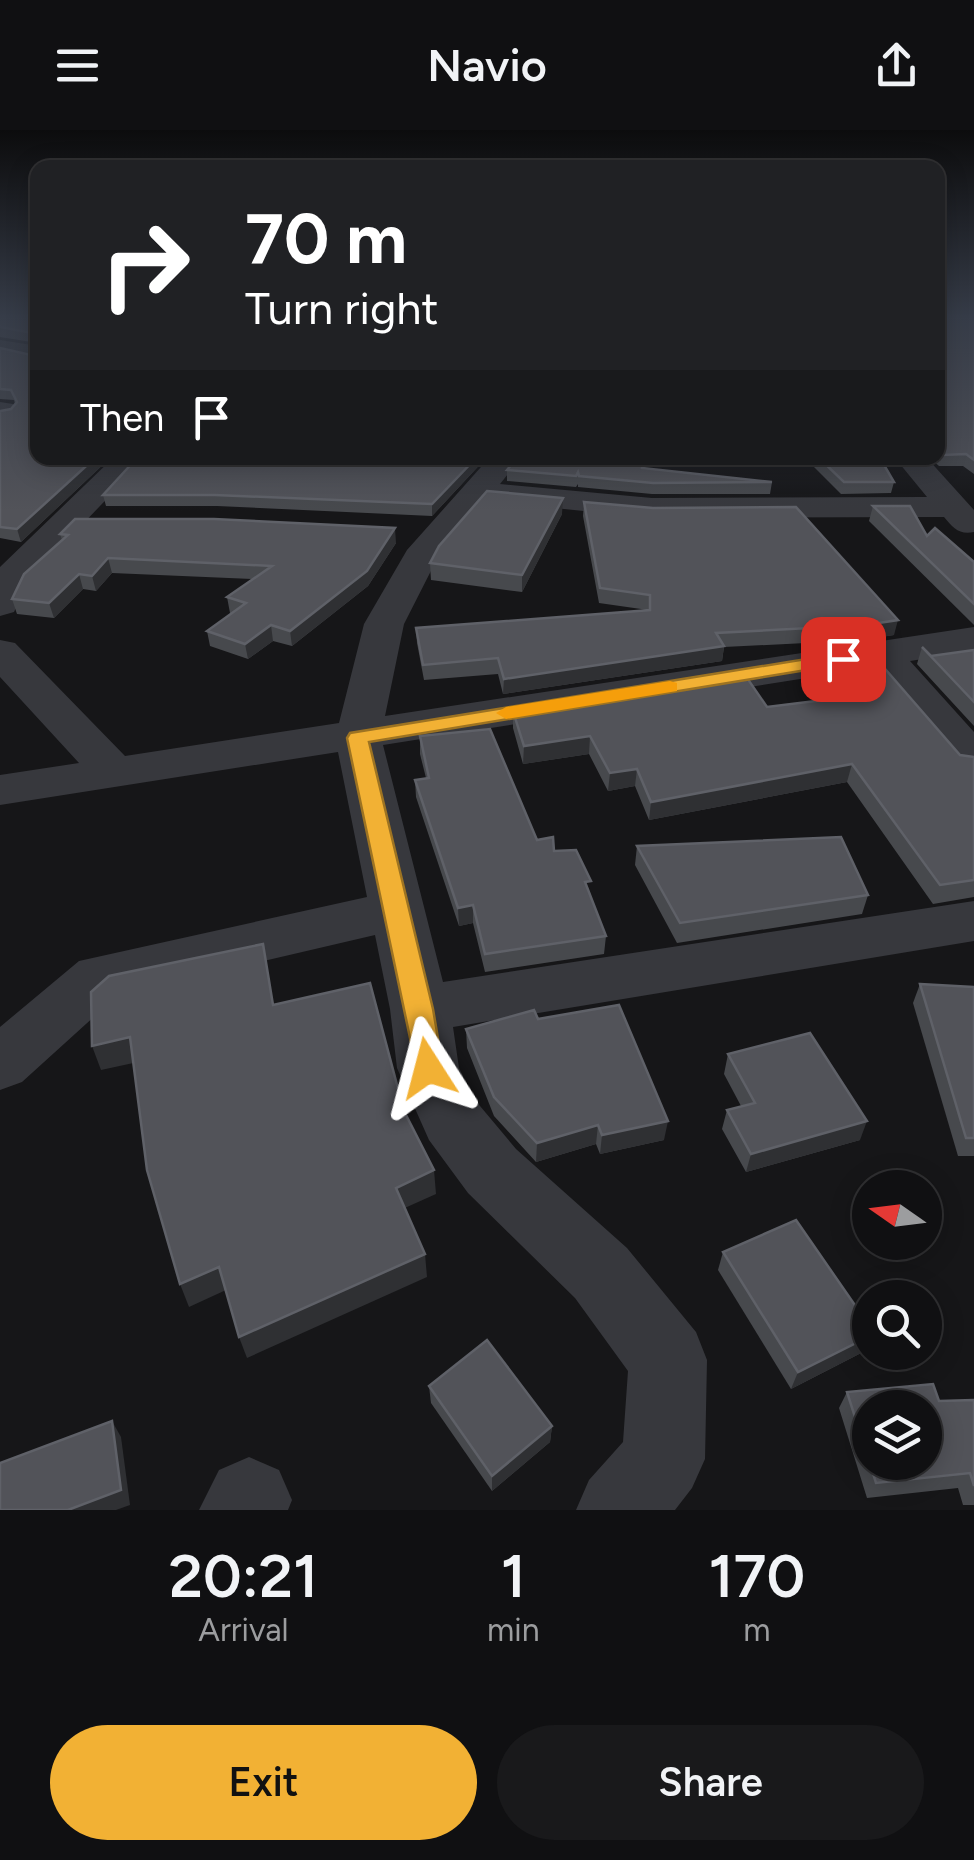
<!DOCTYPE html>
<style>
:root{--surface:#101012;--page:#19191b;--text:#f1f3f6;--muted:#9c9d9f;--line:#303032;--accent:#f2b134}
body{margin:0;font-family:Figtree,sans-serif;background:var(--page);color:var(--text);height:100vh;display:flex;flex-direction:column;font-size:38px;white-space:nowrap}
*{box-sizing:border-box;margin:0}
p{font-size:32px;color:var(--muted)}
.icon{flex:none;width:55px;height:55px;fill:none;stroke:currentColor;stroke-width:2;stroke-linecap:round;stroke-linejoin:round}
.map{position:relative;height:1380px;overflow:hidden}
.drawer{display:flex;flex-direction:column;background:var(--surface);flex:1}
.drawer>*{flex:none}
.guide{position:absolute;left:30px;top:30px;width:915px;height:305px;border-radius:20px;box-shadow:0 5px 25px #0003,0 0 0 2px var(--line);background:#202124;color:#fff;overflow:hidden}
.needle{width:65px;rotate:284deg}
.tools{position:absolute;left:852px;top:1040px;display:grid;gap:20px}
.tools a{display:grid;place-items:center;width:90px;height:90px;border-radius:50%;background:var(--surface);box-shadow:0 5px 25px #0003,0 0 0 2px var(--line);font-size:50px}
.pin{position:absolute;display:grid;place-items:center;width:85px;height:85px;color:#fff;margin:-42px;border-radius:20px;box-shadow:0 5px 15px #0006}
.me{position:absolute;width:110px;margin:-55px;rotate:351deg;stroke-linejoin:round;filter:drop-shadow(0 0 8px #0008)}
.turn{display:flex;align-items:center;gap:35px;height:210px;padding:0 50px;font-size:45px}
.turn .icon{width:130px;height:130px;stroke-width:2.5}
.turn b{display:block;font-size:70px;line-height:85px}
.then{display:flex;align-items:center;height:95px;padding:0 50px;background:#0003;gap:20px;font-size:38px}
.eta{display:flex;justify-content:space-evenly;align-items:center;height:170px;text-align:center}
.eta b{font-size:60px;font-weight:600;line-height:70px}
.primary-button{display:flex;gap:20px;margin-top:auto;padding:20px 50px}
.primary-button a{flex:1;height:115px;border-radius:60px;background:var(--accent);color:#111;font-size:40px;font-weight:600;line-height:115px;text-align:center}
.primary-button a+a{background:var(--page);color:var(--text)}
header{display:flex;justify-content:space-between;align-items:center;height:130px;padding:0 50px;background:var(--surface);font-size:45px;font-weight:600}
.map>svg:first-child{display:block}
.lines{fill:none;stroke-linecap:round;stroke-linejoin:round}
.minor{fill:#37383d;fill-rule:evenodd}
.wall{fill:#47494d}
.shaded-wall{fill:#2f3033}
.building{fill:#525359;stroke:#5f6168;stroke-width:2.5;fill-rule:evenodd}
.route{fill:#f2b134;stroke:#9d7322;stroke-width:2.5}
.slow{fill:#f59e0b}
</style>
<header><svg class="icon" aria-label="menu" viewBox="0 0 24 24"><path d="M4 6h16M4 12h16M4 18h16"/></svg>Navio<svg class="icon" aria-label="share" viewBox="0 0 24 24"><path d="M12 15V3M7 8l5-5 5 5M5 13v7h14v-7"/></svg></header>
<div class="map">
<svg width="974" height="1380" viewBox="0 0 974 1380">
<rect width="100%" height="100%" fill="#161618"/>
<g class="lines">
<g class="minor">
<path d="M0 210 38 216V232L0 226Z"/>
<path d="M0 272 13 274 17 280 13 286 0 290Z"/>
<path d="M113 328H146L29 450 14 482 0 486V437Z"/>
<path d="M489 328H521L500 354 652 368 927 367 895 328H927L974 380V402C959 405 953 398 944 387L652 388 486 371 436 431 404 494 385 586 974 497V521L910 531 974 602V644L957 640 870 538 383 615 443 852 974 771V811L453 897 459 938 475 970 516 1019 627 1118 696 1202 707 1230 705 1329 692 1358 675 1380H576L589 1350 623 1312 628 1241 575 1168 468 1063 429 1010 397 938 390 879 375 805 118 865 22 952 0 960V897L79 831 367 767 338 622 0 675V645L79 633 0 547V510L15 513 125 626 339 593 364 494 407 420Z"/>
<path d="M249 1327 279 1340 292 1370 288 1380H199L219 1340Z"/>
</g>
</g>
<g class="wall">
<path d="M0 188H38V213L0 207Z"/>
<path d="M938 188H974V344L963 336H939L930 328H938Z"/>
<path d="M0 218 38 328H110L21 412 0 408V281L11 279 15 274 14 270 0 269Z"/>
<path d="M486 328 432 386 217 376H106L103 365Z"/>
<path d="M805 328H900L897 337H885L894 352 891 363 841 364Z"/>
<path d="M642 338 772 352 770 364H652L578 357V354L576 357 507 351V340Z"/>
<path d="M584 372 894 505 810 518 806 513 724 517 722 531 503 564 498 544 424 550 417 513 416 498 648 480 599 473 583 386Z"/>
<path d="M873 376 974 432V495L869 391Z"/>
<path d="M562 384 522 462 431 450 430 433Z"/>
<path d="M60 404 396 413 368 456 292 516 273 511 248 529 210 516 207 501 232 483H230L227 467 252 449 112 443 96 461 83 459 54 488 17 484 12 469 62 410Z"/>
<path d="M922 517 931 526 974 520V596L917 534Z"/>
<path d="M837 531 960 625 974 627V767L933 774 847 652 649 690 635 656 608 661 589 624 523 634 513 598V581L767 577 849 567 833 548Z"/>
<path d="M420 606 537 710 554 721 590 764 606 806 604 824 485 842 473 793 459 796 416 667 415 650 426 648 420 624Z"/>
<path d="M637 716 868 765 862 784 677 813 635 735Z"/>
<path d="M920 854 974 857V1026H958L913 873Z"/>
<path d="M538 889 664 1010 600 1024 596 1014 536 1032 494 986 467 918 466 899Z"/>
<path d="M728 924 860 1010 746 1042 722 999 727 980 741 976 724 944Z"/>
<path d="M723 1122 870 1197V1212L865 1221 791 1259 718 1140Z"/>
<path d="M429 1256 552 1296 550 1312 492 1361 431 1273Z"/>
<path d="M847 1262 939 1271 974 1270V1375H963L958 1358 867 1368 839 1278Z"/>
</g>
<g class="shaded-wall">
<path d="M95 328H110L21 412 17 399Z"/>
<path d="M476 328H486L432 386V374Z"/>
<path d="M563 368 562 384 522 462V445Z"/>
<path d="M395 398 396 413 368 456 292 516 290 501Z"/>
<path d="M108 428 112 443 96 461 92 446Z"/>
<path d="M79 444 83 459 54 488 49 473Z"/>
<path d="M898 490 894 505 810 518 813 503Z"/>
<path d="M271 495 273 511 248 529 245 514Z"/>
<path d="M724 516 722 531 503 564 504 549Z"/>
<path d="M590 606 589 624 523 634 524 616Z"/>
<path d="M852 634 847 652 649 690 651 672Z"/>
<path d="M637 639 635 656 608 661 610 643Z"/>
<path d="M473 775V793L459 796 458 778Z"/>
<path d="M130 907 138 932 101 940 92 916Z"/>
<path d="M668 991 664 1010 600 1024 602 1005Z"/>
<path d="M867 991 860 1010 746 1042 751 1024Z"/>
<path d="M598 995 596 1014 536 1032 537 1013Z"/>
<path d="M434 1040 436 1064 398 1081 396 1058Z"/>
<path d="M425 1124 427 1147 247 1228 239 1207Z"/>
<path d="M219 1137 226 1160 189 1177 180 1154Z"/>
<path d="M870 1206V1212L865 1221 791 1259 798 1242Z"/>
<path d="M112 1291 121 1307 130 1375 116 1380H68Z"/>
<path d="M552 1296 550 1312 492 1361V1346Z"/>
</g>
<g class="building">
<path d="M0 188H38V204L0 197Z"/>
<path d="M938 188H974V330L966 324 942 325 938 320Z"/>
<path d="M0 218 35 226 38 224V328H95L17 399 0 397V281L11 279 17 272 11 260 0 259Z"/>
<path d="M137 328H476L432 374 215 365H103Z"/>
<path d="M517 328H633L643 329 642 338 772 352 653 353 579 346 578 342 576 346 507 340Z"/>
<path d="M819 328H880L894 352H844Z"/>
<path d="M487 361 563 368 522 445 430 433 439 416Z"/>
<path d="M584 372 653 378 796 377 898 490 813 503 810 498 716 503 724 516 504 549 498 528 423 535 416 498 650 480V465L600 458Z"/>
<path d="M873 376H910L927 406 935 398 974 432V474Z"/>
<path d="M75 389H214L395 398 367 441 290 501 271 495 245 514 207 501 246 473 227 467 272 436 108 428 92 446 79 444 49 473 12 469 24 444 68 405 60 404Z"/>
<path d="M922 517 931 526 974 520V572Z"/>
<path d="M873 525 960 625 974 627V750L940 755 852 634 651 672 637 639 610 643 590 606 524 616 513 581 745 545 767 577 856 566 854 564 863 563 837 531Z"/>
<path d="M490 599 537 710 553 707 554 721 576 720 591 751 585 752 606 806 485 824 473 775 458 778 415 650 429 648 420 606Z"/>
<path d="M841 707 868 765 680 793 637 716Z"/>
<path d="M263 814 273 875 370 853 404 981 434 1040 396 1058 425 1124 239 1207 219 1137 180 1154 147 1040 130 907 92 916 91 862 109 846Z"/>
<path d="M920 854 974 857V1008H966Z"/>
<path d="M619 875 668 991 602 1005 598 995 537 1013 494 967 466 899 534 880 538 889Z"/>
<path d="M810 903 867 991 751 1024 727 980 755 973 728 924Z"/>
<path d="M796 1090 870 1197V1206L798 1242 723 1122Z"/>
<path d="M487 1210 552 1296 492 1346 429 1256Z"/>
<path d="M933 1254 939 1271 974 1270V1356L970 1343 876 1353 847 1262ZM870 1278H925V1332H870Z"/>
<path d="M112 1291 121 1360 68 1380H0V1333Z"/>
</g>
<linearGradient id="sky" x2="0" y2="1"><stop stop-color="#0c0c0d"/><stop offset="0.49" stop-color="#363c48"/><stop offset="1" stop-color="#363c48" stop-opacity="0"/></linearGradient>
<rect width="974" height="381" fill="url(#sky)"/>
<path class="route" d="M843 523 852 529 849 533 369 612 433 879 443 938 439 946 428 950 418 946 347 608 350 603Z"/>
<path class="slow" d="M670 551 677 553V561L506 589 496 583 506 577Z"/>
</svg>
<div class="tools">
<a><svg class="needle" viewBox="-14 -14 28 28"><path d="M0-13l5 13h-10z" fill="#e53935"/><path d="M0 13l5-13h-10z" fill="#9c9d9f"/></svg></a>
<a><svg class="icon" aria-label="search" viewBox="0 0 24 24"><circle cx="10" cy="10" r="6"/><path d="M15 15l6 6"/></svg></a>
<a><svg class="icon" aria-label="layers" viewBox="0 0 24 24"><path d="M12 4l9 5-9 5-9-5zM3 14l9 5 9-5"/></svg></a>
</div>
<div class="pin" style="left:843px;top:529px;background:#d93025"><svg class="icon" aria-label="arrive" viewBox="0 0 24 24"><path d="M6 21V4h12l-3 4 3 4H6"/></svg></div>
<svg class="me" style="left:428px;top:938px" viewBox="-20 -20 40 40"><path d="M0-17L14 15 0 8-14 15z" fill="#f2b134" stroke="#fff" stroke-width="4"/></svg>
<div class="guide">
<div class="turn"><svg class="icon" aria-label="right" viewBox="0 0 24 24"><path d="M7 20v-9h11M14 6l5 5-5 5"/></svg><div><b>70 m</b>Turn right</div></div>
<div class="then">Then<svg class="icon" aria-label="arrive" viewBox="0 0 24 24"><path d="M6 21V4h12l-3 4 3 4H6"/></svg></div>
</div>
</div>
<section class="drawer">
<div class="eta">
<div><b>20:21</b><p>Arrival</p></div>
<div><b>1</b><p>min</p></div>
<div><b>170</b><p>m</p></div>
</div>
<div class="primary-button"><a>Exit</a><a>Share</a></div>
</section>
